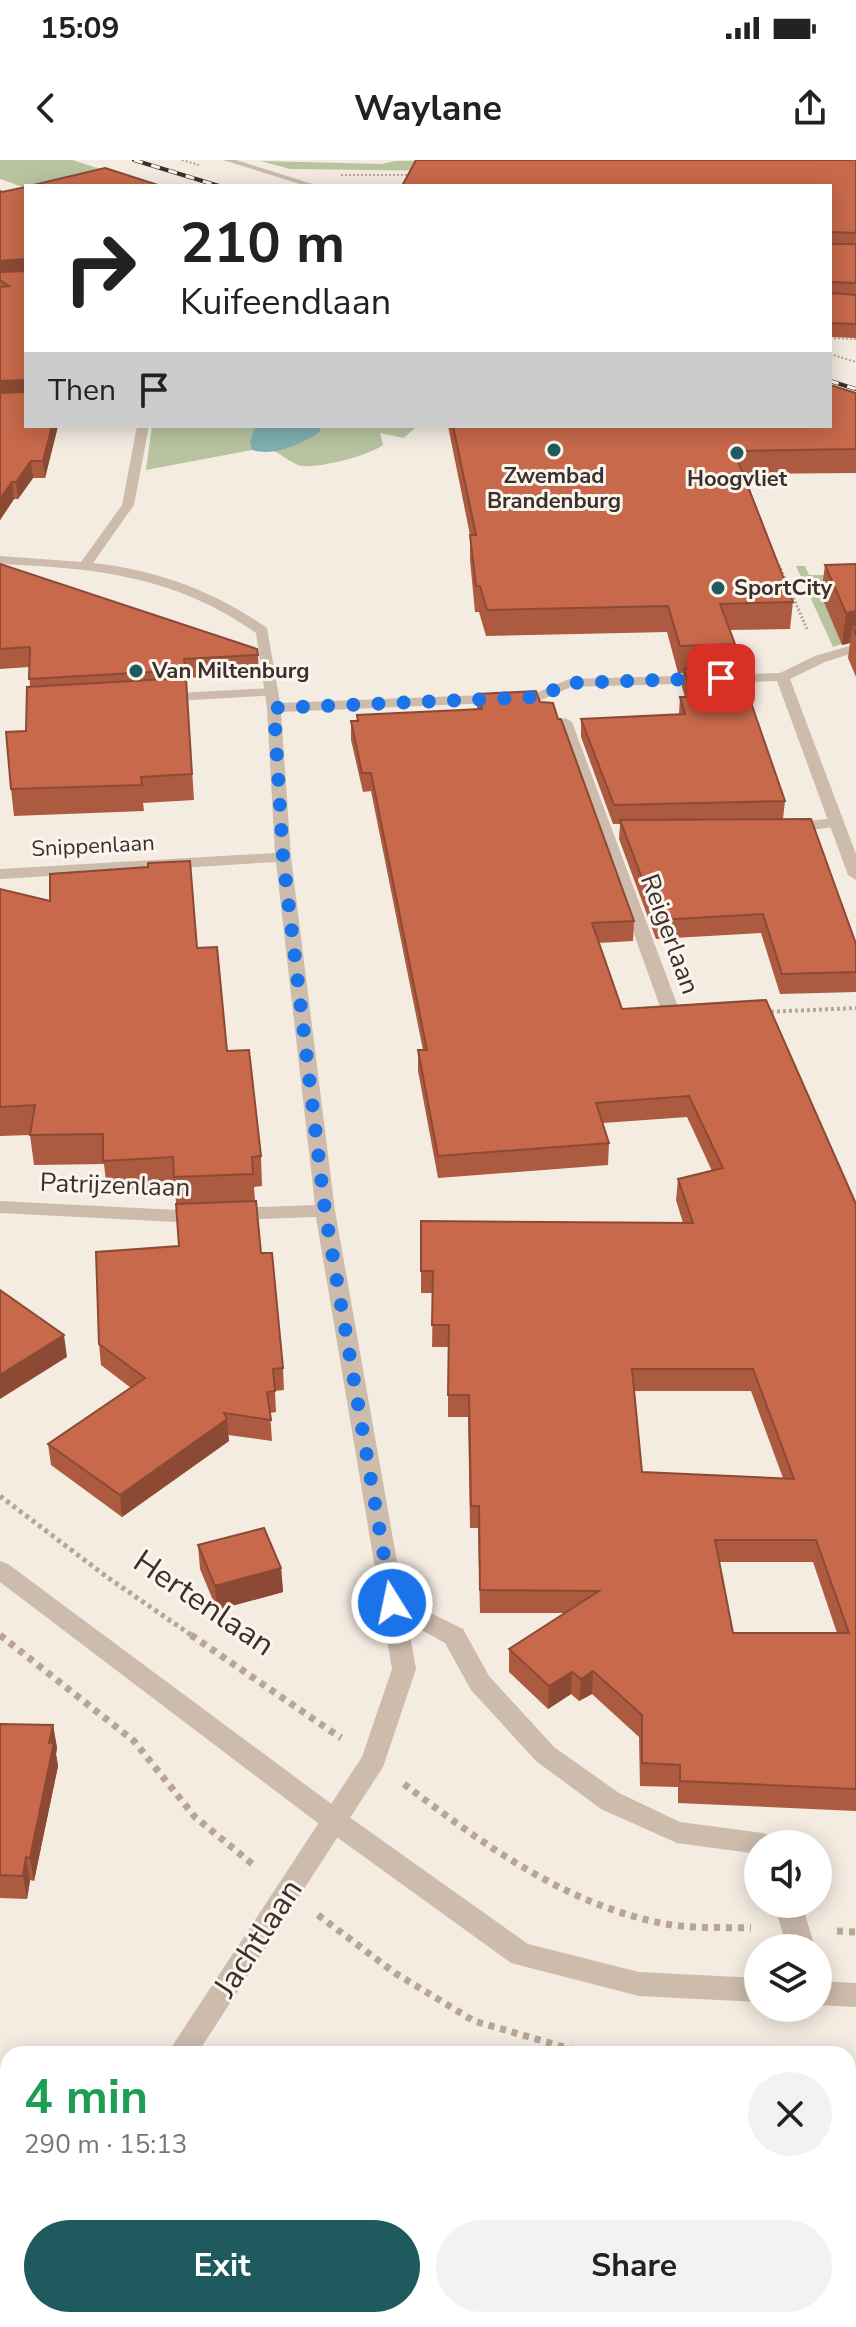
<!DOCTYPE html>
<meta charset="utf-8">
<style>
:root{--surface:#fff;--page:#f2f2f2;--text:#222;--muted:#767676;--accent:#1f5a5e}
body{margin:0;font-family:"Nunito Sans",sans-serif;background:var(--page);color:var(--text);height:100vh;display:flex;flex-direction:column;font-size:30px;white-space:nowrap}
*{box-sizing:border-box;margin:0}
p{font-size:26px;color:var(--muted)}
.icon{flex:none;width:44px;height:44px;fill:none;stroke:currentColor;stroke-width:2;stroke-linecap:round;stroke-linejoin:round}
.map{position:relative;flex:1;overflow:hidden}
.details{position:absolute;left:0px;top:1886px;width:856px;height:282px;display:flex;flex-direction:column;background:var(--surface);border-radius:24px 24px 0 0;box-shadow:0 4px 20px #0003}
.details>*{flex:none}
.banner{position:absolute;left:24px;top:24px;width:808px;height:244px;border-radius:0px;box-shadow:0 4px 20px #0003;background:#fff;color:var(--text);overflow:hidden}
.buttons{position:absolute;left:744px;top:1670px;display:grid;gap:16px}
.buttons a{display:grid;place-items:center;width:88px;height:88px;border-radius:50%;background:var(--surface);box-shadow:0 4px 20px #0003;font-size:40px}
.pin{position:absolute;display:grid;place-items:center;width:68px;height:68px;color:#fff;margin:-34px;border-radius:16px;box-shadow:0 4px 12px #0006}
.me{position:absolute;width:88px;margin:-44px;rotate:350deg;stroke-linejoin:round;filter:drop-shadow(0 0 6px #0008)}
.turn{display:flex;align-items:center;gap:28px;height:168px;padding:0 24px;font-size:36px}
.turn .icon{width:104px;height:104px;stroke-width:2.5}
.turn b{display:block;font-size:56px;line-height:68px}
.then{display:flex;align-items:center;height:76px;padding:0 24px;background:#0003;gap:16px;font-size:30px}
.round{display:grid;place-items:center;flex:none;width:84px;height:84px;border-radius:42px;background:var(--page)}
.headline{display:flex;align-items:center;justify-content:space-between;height:136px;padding:0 24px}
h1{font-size:48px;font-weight:700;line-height:60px;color:#1e9e55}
.primary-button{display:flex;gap:16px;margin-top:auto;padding:16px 24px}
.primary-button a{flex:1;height:92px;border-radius:48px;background:var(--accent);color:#fff;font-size:32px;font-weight:700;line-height:92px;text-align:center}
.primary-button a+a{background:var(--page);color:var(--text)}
.status{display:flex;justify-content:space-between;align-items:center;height:56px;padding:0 40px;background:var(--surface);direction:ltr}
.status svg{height:22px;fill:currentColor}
header{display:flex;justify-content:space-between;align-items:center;height:104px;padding:0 24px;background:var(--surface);font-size:36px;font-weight:700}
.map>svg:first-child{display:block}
.green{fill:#b8c4a0}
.water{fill:#7fb0b2}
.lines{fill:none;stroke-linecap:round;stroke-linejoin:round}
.path-far4{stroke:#b9a596;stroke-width:2;stroke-dasharray:2 2;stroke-linecap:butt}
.path-far3{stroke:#b9a596;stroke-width:3;stroke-dasharray:2 2;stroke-linecap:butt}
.path-far2{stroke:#b9a596;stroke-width:4;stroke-dasharray:3 3;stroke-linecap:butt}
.path-far1{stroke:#b9a596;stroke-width:5;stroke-dasharray:4 4;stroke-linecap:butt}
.path{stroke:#b9a596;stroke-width:7;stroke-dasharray:6 6;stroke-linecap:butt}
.service{fill:#cdbbac;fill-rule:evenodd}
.minor{fill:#cdbbac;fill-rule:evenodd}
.tertiary{fill:#cdbbac;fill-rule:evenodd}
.rail-casing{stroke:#3b302b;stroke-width:4}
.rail{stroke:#fbf5ee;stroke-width:3;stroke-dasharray:9;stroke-linecap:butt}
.wall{fill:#ac5a40;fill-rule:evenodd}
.shaded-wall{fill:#8c4a34}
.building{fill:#c8694b;stroke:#8c4a34;stroke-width:2;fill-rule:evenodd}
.route{stroke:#1a73e8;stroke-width:14;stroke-dasharray:0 25.2}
.poi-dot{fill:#1f5a5e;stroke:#fbf5ee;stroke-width:3}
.labels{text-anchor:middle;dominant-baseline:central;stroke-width:6;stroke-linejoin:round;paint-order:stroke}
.far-poi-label{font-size:22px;font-weight:bold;fill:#3b302b;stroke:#fbf5ee}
.far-street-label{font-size:22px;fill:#3b302b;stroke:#fbf5ee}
.street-label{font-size:26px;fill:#3b302b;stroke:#fbf5ee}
.near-street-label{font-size:32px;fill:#3b302b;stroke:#fbf5ee}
</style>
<div class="status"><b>15:09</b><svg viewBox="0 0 49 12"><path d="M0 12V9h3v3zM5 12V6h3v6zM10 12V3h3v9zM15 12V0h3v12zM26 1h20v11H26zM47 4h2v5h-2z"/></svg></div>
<header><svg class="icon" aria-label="back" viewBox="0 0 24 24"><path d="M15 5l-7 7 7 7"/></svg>Waylane<svg class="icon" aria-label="share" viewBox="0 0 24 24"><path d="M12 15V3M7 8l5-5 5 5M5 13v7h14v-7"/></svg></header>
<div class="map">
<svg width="856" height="2167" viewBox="0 0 856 2167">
<rect width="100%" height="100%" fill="#f4ebe1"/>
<g class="green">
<path d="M0 0H72L154 26 26 28 0 19Z"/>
<path d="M483 0 856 16 290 9 261 1 382 4 395 1Z"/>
<path d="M152 266H255L252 290 146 310Z"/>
<path d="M321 266H417L404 278 380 273 383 285C368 296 320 308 302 306 294 305 282 295 274 291L288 288 320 272Z"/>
<path d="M796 406H805L809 415H856V479L833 487Z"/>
</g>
<path class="water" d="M255 266H321L320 272C301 284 275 297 252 290L250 282Z"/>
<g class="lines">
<g class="path-far4">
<path d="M182 0 199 5"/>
<path d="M341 15H415"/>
<path d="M830 178 856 179"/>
<path d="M830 194 856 202"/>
</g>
<path class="path-far3" d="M779 405 807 469"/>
<path class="path-far2" d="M765 852 856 848"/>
<path class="path-far1" d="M0 1336 107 1417 194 1477"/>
<g class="path">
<path d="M0 1475 134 1581 195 1657 256 1707"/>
<path d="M191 1475 341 1578"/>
<path d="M404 1624C483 1684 565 1745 666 1764 694 1769 723 1767 751 1768"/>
<path d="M318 1755 395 1813 474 1861 574 1890 658 1894"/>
<path d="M837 1771 856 1772"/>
<path d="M848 1903H856"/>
</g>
<g class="service">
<path d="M272 528 279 532 277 535 160 542 153 538 160 534Z"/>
<path d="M565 558 572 562 681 855 678 859H666L663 855 558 562Z"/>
<path d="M835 658 840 660V666L789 673 781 668 789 663Z"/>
<path d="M392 1434 463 1469 489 1516 554 1587 619 1633 680 1662 763 1673 772 1676 776 1684H758V1694L677 1683 601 1649 536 1601 471 1530 445 1483 384 1449 380 1443 384 1437Z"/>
<path d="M774 1744H802L815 1788H787Z"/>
</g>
<g class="minor">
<path d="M137 266H149L134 345 93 403C157 410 214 431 267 468L280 543 536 533 569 519 780 513 815 496 856 484V492L825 502 790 519 856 694V720L848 715 777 521 571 527 539 541 281 552 291 697 335 1051 416 1509 383 1607 197 1894H167L362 1597 392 1509 316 1057 177 1062 0 1053V1041L177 1050 315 1045 276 702 0 719V709L275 693 267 548 256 473C176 416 95 408 0 404V396L81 402 122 345Z"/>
<path d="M8 2145V2160H25L22 2167H0V2148Z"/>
</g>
<g class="tertiary">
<path d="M223 0H236L319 26H306Z"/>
<path d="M0 1401 8 1404 345 1654 528 1784 639 1812 758 1818V1842L639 1836 511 1803 327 1670 0 1422Z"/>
<path d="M818 1821 856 1823V1847L818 1845Z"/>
</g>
<g class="rail-casing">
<g id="rail">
<path d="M134 0 219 26"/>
<path d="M830 221 856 229"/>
</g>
</g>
<use href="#rail" class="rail"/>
</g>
<g class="wall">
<path d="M856 0V178L830 177V26Z"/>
<path d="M26 27V266H58L45 318H33L18 339H14L0 360V31L2 32Z"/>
<path d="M856 233V313L744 314 793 442 790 469 729 470 735 484 733 508 785 641 783 659 856 784V832L780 834 761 773 656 779 619 679 620 664H613L581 577V559L679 554 680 537H685L682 527 683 513H678L667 472 486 476 479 452H475L470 400V375L448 266H830Z"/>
<path d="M0 404 258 495 259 514 186 518 194 640 143 643 144 651 14 656 11 629 26 571 30 527 29 507 0 509Z"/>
<path d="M856 404V517L848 498 850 483 842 485 821 435 825 405Z"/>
<path d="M478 534 540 542 558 559 634 761 633 781 598 783 622 849 856 1044V1651L678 1643V1627L640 1626 639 1577 592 1534 579 1541 571 1534 548 1549 509 1512V1489L565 1453H480L478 1368H470L468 1257H448V1187H432L433 1133H421V1061L683 1063 676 1040 678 1019 712 1011 687 957 603 963 609 983 608 1005 438 1018 418 911V890H423L371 631 363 632 351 580V561H357V555L477 549ZM634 1231H751L783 1318 642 1312ZM719 1402H813L837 1473H733Z"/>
<path d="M0 729 197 788 227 891 261 996 262 1026 254 1027 255 1041 261 1093 283 1208 284 1230 275 1231 276 1252 270 1253 272 1281 228 1275 229 1281 122 1357 51 1305 48 1284 131 1228 101 1205 99 1184 179 1086 175 1027 107 1031 104 1004 34 1005 30 975 0 976Z"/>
<path d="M198 1385 281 1408 283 1432 217 1450 200 1409Z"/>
<path d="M0 1564 53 1565 57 1588 56 1594 58 1606 34 1721 30 1720 27 1739 0 1738Z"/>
<path d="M848 2014H856V2167H689V2160H848Z"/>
</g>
<g class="shaded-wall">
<path d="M24 99 26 114 0 116V101Z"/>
<path d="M24 220 26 236 0 238V221Z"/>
<path d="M52 266H58L45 318 43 301Z"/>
<path d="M31 301 33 318 18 339 16 322Z"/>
<path d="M12 322 14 339 0 360V339Z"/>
<path d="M856 451V474L852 466 850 483 842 485 846 453Z"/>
<path d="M64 1175 67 1197 0 1239V1215Z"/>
<path d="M227 1259 229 1281 122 1357 120 1335Z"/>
<path d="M281 1408 283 1432 217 1450 215 1426Z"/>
<path d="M593 1511 592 1534 579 1541 581 1519Z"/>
<path d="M572 1512 571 1534 548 1549 549 1526Z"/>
<path d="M53 1565 57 1588 56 1594 58 1606 34 1721 30 1698 49 1583Z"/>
<path d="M26 1697 30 1720 27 1739 23 1716Z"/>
<path d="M470 2160H508L495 2167H457Z"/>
</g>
<g class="building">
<path d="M416 0H856V73L832 72 830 73V26H402Z"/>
<path d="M105 8 161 26H29Z"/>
<path d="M26 27V104L24 99 0 101V31L2 32Z"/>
<path d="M830 80 831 84H856V123L832 122 830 124Z"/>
<path d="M26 110V225L24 220 0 221V127L9 126 0 120V112L25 111Z"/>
<path d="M830 133 856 135V164L830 163Z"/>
<path d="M830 225 856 233V289L734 291 793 442 720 444 735 484 680 486 668 446 487 450 480 426H476L470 375H476L453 266H830Z"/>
<path d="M26 230V266H52L43 301H31L16 322H12L0 339V233L24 232Z"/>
<path d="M0 404 257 489 258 495 184 499 185 510 29 519 30 487 0 489Z"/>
<path d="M856 404V451L846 453 825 405Z"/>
<path d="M856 464V475L852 466Z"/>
<path d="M739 508 785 641 614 645 581 559 685 554 680 537H692L684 509Z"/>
<path d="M186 518 192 614 141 617 142 625 11 629 6 572 26 571 27 527Z"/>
<path d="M536 531 540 542 553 543 558 559H561L634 761 592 763 622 849 766 840 856 1044V1629L680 1621V1605L642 1603V1555L593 1511 581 1519 572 1512 549 1526 509 1489 599 1431 480 1430 479 1346H471L469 1235H448L449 1165H432L433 1111H421V1061L693 1063 678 1019 723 1008 689 936 596 943 609 983 438 996 418 890H427L371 613H362L351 561H358L357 555 482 549 478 534ZM632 1209H753L794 1319 642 1312ZM715 1380H816L849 1473H733Z"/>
<path d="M811 659 856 784V812L782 814 763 754 658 760 620 660Z"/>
<path d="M190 701 197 788 217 787 227 891 249 890 261 996 252 997 253 1014 174 1017 173 997 103 1001V974L30 975 35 945 0 947V729L50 741V714L148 707V703Z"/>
<path d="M256 1041 261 1093H272L283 1208 273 1209 275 1231 267 1232 271 1260 224 1253 227 1259 120 1335 48 1284 145 1218 99 1184 96 1092 179 1086 176 1044Z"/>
<path d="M0 1130 64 1175 0 1215Z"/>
<path d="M264 1368 281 1408 215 1426 198 1385Z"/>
<path d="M0 1564 53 1565 49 1583 54 1582 30 1698 26 1697 23 1716 0 1715Z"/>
<path d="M848 2014H856V2154L848 2153Z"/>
<path d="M258 2160H470L457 2167H254Z"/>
<path d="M692 2160H771V2167H693Z"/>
</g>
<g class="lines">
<path class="route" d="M392 1443 325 1051 283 697 274 548 539 537 569 523 721 518"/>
</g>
<g class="poi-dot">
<circle cx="554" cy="290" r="8"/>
<circle cx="737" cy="293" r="8"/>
<circle cx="718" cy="428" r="8"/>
<circle cx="136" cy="511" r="8"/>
</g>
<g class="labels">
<g class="far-poi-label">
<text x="554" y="316">Zwembad<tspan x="554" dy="25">Brandenburg</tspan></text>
<text x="737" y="319">Hoogvliet</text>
<text x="734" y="428" text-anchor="start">SportCity</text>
<text x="152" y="511" text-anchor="start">Van Miltenburg</text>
</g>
<g class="far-street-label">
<text transform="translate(93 686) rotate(-3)">Snippenlaan</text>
</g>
<g class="street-label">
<text transform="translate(670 774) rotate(70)">Reigerlaan</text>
<text transform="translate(115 1025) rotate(2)">Patrijzenlaan</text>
</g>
<g class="near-street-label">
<text transform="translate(204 1443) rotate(34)">Hertenlaan</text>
<text transform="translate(258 1778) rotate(-57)">Jachtlaan</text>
</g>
</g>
</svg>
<div class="buttons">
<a><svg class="icon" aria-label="sound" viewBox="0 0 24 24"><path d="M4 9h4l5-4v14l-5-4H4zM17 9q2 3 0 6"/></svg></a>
<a><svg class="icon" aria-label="layers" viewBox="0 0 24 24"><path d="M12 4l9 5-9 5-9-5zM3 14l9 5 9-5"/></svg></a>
</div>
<div class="pin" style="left:721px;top:518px;background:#d93025"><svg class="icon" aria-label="arrive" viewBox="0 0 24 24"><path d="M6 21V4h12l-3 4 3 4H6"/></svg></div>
<svg class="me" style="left:392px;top:1443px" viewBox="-20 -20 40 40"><circle r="17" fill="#1a73e8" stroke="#fff" stroke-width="3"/><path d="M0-11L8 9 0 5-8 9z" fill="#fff"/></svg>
<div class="banner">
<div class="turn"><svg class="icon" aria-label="right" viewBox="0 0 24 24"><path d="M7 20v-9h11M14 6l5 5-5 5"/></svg><div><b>210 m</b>Kuifeendlaan</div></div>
<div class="then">Then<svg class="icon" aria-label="arrive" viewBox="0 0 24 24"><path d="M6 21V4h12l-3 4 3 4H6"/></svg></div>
</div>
<section class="details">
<div class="headline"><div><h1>4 min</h1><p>290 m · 15:13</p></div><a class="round"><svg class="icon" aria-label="close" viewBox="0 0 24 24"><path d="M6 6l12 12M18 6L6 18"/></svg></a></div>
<div class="primary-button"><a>Exit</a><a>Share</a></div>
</section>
</div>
